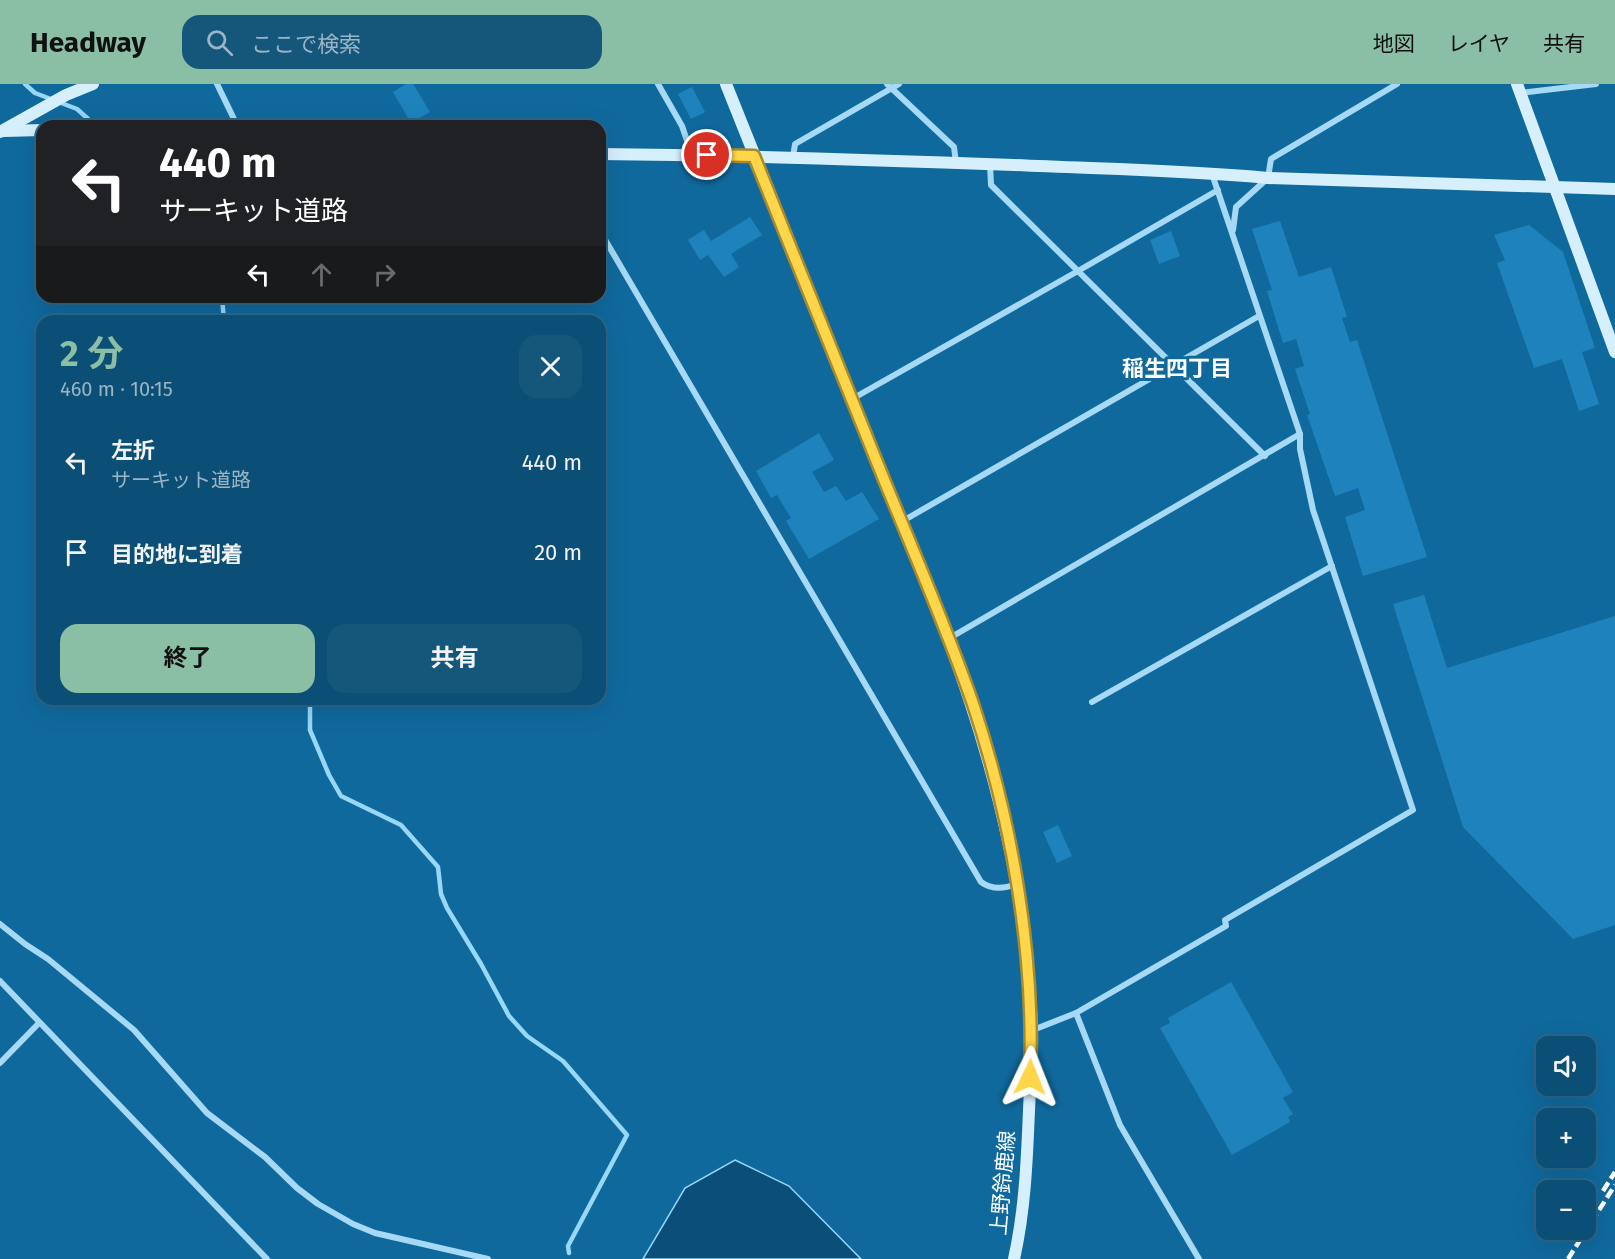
<!DOCTYPE html>
<html lang="ja">
<meta charset="utf-8">
<style>
:root{--surface:#0c4f76;--page:#15567b;--text:#f1f3f6;--muted:#9ab5c5;--line:#2c6688;--accent:#8abfa5}
body{margin:0;font-family:"Fira Sans","Noto Sans JP",sans-serif;background:var(--page);color:var(--text);height:100vh;display:flex;flex-direction:column;font-size:22px;white-space:nowrap}
*{box-sizing:border-box;margin:0}
p{font-size:20px;color:var(--muted)}
.icon{flex:none;width:33px;height:33px;fill:none;stroke:currentColor;stroke-width:2;stroke-linecap:round;stroke-linejoin:round}
.map{position:relative;flex:1;overflow:hidden}
.side{position:absolute;left:36px;top:231px;width:570px;height:390px;display:flex;flex-direction:column;background:var(--surface);border-radius:18px;box-shadow:0 6px 24px #0002,0 0 0 2px var(--line)}
.side>*{flex:none}
.guide{position:absolute;left:36px;top:36px;width:570px;height:183px;border-radius:18px;box-shadow:0 6px 24px #0002,0 0 0 2px var(--line);background:#202124;color:#fff;overflow:hidden}
.buttons{position:absolute;left:1536px;top:952px;display:grid;gap:12px}
.buttons a{display:grid;place-items:center;width:60px;height:60px;border-radius:12px;background:var(--surface);box-shadow:0 6px 24px #0002,0 0 0 2px var(--line);font-size:30px}
.pin{position:absolute;display:grid;place-items:center;width:51px;height:51px;color:#fff;margin:-26px;border:3px solid #fff;border-radius:50%;box-shadow:0 2px 6px #0007}
.me{position:absolute;width:66px;margin:-33px;rotate:2deg;stroke-linejoin:round;filter:drop-shadow(0 0 4px #0008)}
.turn{display:flex;align-items:center;gap:21px;height:126px;padding:0 24px;font-size:27px}
.turn .icon{width:78px;height:78px;stroke-width:2.5}
.turn b{display:block;font-size:42px;line-height:51px}
.lanes{display:flex;align-items:center;height:57px;padding:0 24px;background:#0003;justify-content:center;gap:30px;direction:ltr}
.lanes .off{opacity:.35}
.round{display:grid;place-items:center;flex:none;width:63px;height:63px;border-radius:18px;background:var(--page)}
.headline{display:flex;align-items:center;justify-content:space-between;height:102px;padding:0 24px}
h1{font-size:36px;font-weight:700;line-height:45px;color:var(--accent)}
.action{display:flex;gap:12px;margin-top:auto;padding:12px 24px}
.action a{flex:1;height:69px;border-radius:18px;background:var(--accent);color:#111;font-size:24px;font-weight:700;line-height:69px;text-align:center}
.action a+a{background:var(--page);color:var(--text)}
ul{padding:0;list-style:none}
li{display:flex;align-items:center;gap:18px;height:90px;padding:0 24px}
li div{flex:1}
li b{display:block;font-size:22px}
li em{font-style:normal}
header{display:flex;align-items:center;gap:36px;box-sizing:border-box;height:84px;padding:0 30px;background:var(--accent);color:#111}
header strong{font-size:28px}
nav{display:flex;gap:33px;margin-inline-start:auto;font-size:21px}
.search{width:420px;height:54px;background:var(--page);display:flex;align-items:center;gap:15px;box-sizing:border-box;padding:0 21px;border-radius:18px;color:var(--muted);font-size:22px}
.map>svg:first-child{display:block}
.water{fill:#0a4e79;stroke:#97d7f8;stroke-width:1.5}
.lines{fill:none;stroke-linecap:round;stroke-linejoin:round}
.stream{stroke:#97d7f8;stroke-width:4.5}
.building{fill:#1e83bc}
.street{stroke:#a6d9f5;stroke-width:6}
.secondary{stroke:#d6effd;stroke-width:12}
.rail{stroke:#fff;stroke-width:4.5;stroke-dasharray:10 4.5;stroke-linecap:butt}
.route-casing{stroke:#a68a30;stroke-width:15}
.route{stroke:#ffd54a;stroke-width:10}
.labels{text-anchor:middle;dominant-baseline:central;stroke-width:6;stroke-linejoin:round;paint-order:stroke}
.street-label{font-size:21px;fill:#fff;stroke:#10699d}
.neighbourhood-label{font-size:22px;font-weight:bold;fill:#fff;stroke:#10699d}
</style>
<header>
<strong>Headway</strong>
<div class="search"><svg class="icon" aria-label="search" viewBox="0 0 24 24"><circle cx="10" cy="10" r="6"/><path d="M15 15l6 6"/></svg>ここで検索</div>
<nav><a>地図</a><a>レイヤ</a><a>共有</a></nav>
</header>
<div class="map">
<svg width="1615" height="1175" viewBox="0 0 1615 1175">
<rect width="100%" height="100%" fill="#10699d"/>
<path class="water" d="M735 1076 789 1102 861 1175H643L685 1104Z"/>
<g class="lines">
<g class="stream">
<path d="M25 0 35 9 77 25 96 42"/>
<path d="M222 213 224 237"/>
<path d="M310 615V646L329 691 341 712 401 741 438 783 441 810 447 824 481 880 509 932 527 952 563 977 627 1051 568 1162 569 1169"/>
</g>
</g>
<g class="building">
<path d="M406 0H413L430 28 411 39 393 8Z"/>
<path d="M692 3 705 28 691 35 678 10Z"/>
<path d="M750 133 762 151 731 170 739 183 724 193 708 171 700 176 688 156 704 146 711 157Z"/>
<path d="M1280 137 1299 193 1331 183 1347 233 1342 234 1350 258 1357 256 1427 473 1363 492 1345 433 1365 426 1358 404 1335 412 1307 331 1310 330 1295 285 1304 282 1296 255 1283 259 1267 207 1272 206 1252 145Z"/>
<path d="M1529 141 1563 168 1595 264 1582 268 1599 320 1579 327 1562 275 1534 284 1497 179 1505 176 1494 151Z"/>
<path d="M1171 147 1180 172 1159 180 1150 156Z"/>
<path d="M819 349 834 376 812 388 824 408 836 402 846 417 862 408 879 435 809 475 786 437 791 434 777 411 771 414 756 387Z"/>
<path d="M1424 511 1447 584 1615 532V841L1573 855 1463 743 1393 520Z"/>
<path d="M1058 741 1072 772 1057 779 1043 748Z"/>
<path d="M1231 898 1293 1008 1283 1014 1293 1030 1288 1033 1290 1038 1232 1071 1160 944 1170 939 1168 934Z"/>
</g>
<g class="lines">
<g class="street">
<path d="M217 0 234 35"/>
<path d="M658 0 682 42 692 71"/>
<path d="M887 0 954 63 956 79"/>
<path d="M1520 9 1596 0"/>
<path d="M793 73 795 60 899 0"/>
<path d="M990 80 991 101 1265 372"/>
<path d="M1233 146 1236 123 1268 94 1271 75 1397 0"/>
<path d="M600 147 981 798C992 806 1004 805 1016 800"/>
<path d="M852 315 1078 187 1218 106"/>
<path d="M901 438 1259 232"/>
<path d="M948 555 1300 350"/>
<path d="M1092 618 1332 482"/>
<path d="M0 840 25 860 48 875 134 946 207 1029 265 1073 297 1104 318 1120 353 1140 375 1149 488 1175"/>
<path d="M0 897 267 1175"/>
<path d="M1076 929 1226 842 1225 836 1413 726 1313 426 1300 365V350L1212 90"/>
<path d="M1033 946 1076 929 1120 1041 1199 1175"/>
<path d="M0 979 39 939"/>
</g>
<g class="secondary">
<path d="M726 0 948 555C995 680 1027 810 1032 944 1033 971 1030 999 1029 1026 1027 1076 1025 1126 1014 1175"/>
<path d="M1517 0 1615 268"/>
<path d="M4 47 42 46"/>
<path d="M0 48 66 11 93 0"/>
<path d="M600 70C738 71 876 76 1014 81 1098 85 1183 86 1268 94L1615 105"/>
</g>
<g class="rail">
<path d="M1603 1107 1615 1088"/>
<path d="M1568 1175 1615 1101"/>
</g>
</g>
<g class="lines">
<g class="route-casing">
<path id="route" d="M707 71 754 72C798 180 841 289 885 398 915 471 947 545 973 620 1012 737 1035 870 1030 993"/>
</g>
<use href="#route" class="route"/>
</g>
<g class="labels">
<g class="street-label">
<text transform="translate(1003 1099) rotate(-85)">上野鈴鹿線</text>
</g>
<g class="neighbourhood-label">
<text x="1177" y="284">稲生四丁目</text>
</g>
</g>
</svg>
<div class="buttons">
<a><svg class="icon" aria-label="sound" viewBox="0 0 24 24"><path d="M4 9h4l5-4v14l-5-4H4zM17 9q2 3 0 6"/></svg></a>
<a>+</a>
<a>−</a>
</div>
<div class="pin" style="left:707px;top:71px;background:#d93025"><svg class="icon" aria-label="arrive" viewBox="0 0 24 24"><path d="M6 21V4h12l-3 4 3 4H6"/></svg></div>
<svg class="me" style="left:1030px;top:993px" viewBox="-20 -20 40 40"><path d="M0-17L14 15 0 8-14 15z" fill="#ffd54a" stroke="#fff" stroke-width="4"/></svg>
<div class="guide">
<div class="turn"><svg class="icon" aria-label="left" viewBox="0 0 24 24"><path d="M17 20v-9H6M10 6l-5 5 5 5"/></svg><div><b>440 m</b>サーキット道路</div></div>
<div class="lanes"><svg class="icon" aria-label="left" viewBox="0 0 24 24"><path d="M17 20v-9H6M10 6l-5 5 5 5"/></svg><svg class="icon off" aria-label="ahead" viewBox="0 0 24 24"><path d="M12 20V5M6 11l6-6 6 6"/></svg><svg class="icon off" aria-label="right" viewBox="0 0 24 24"><path d="M7 20v-9h11M14 6l5 5-5 5"/></svg></div>
</div>
<section class="side">
<div class="headline"><div><h1>2 分</h1><p>460 m · 10:15</p></div><a class="round"><svg class="icon" aria-label="close" viewBox="0 0 24 24"><path d="M6 6l12 12M18 6L6 18"/></svg></a></div>
<ul>
<li><svg class="icon" aria-label="left" viewBox="0 0 24 24"><path d="M17 20v-9H6M10 6l-5 5 5 5"/></svg><div><b>左折</b><p>サーキット道路</p></div><em>440 m</em></li>
<li><svg class="icon" aria-label="arrive" viewBox="0 0 24 24"><path d="M6 21V4h12l-3 4 3 4H6"/></svg><div><b>目的地に到着</b></div><em>20 m</em></li>
</ul>
<div class="action"><a>終了</a><a>共有</a></div>
</section>
</div>
